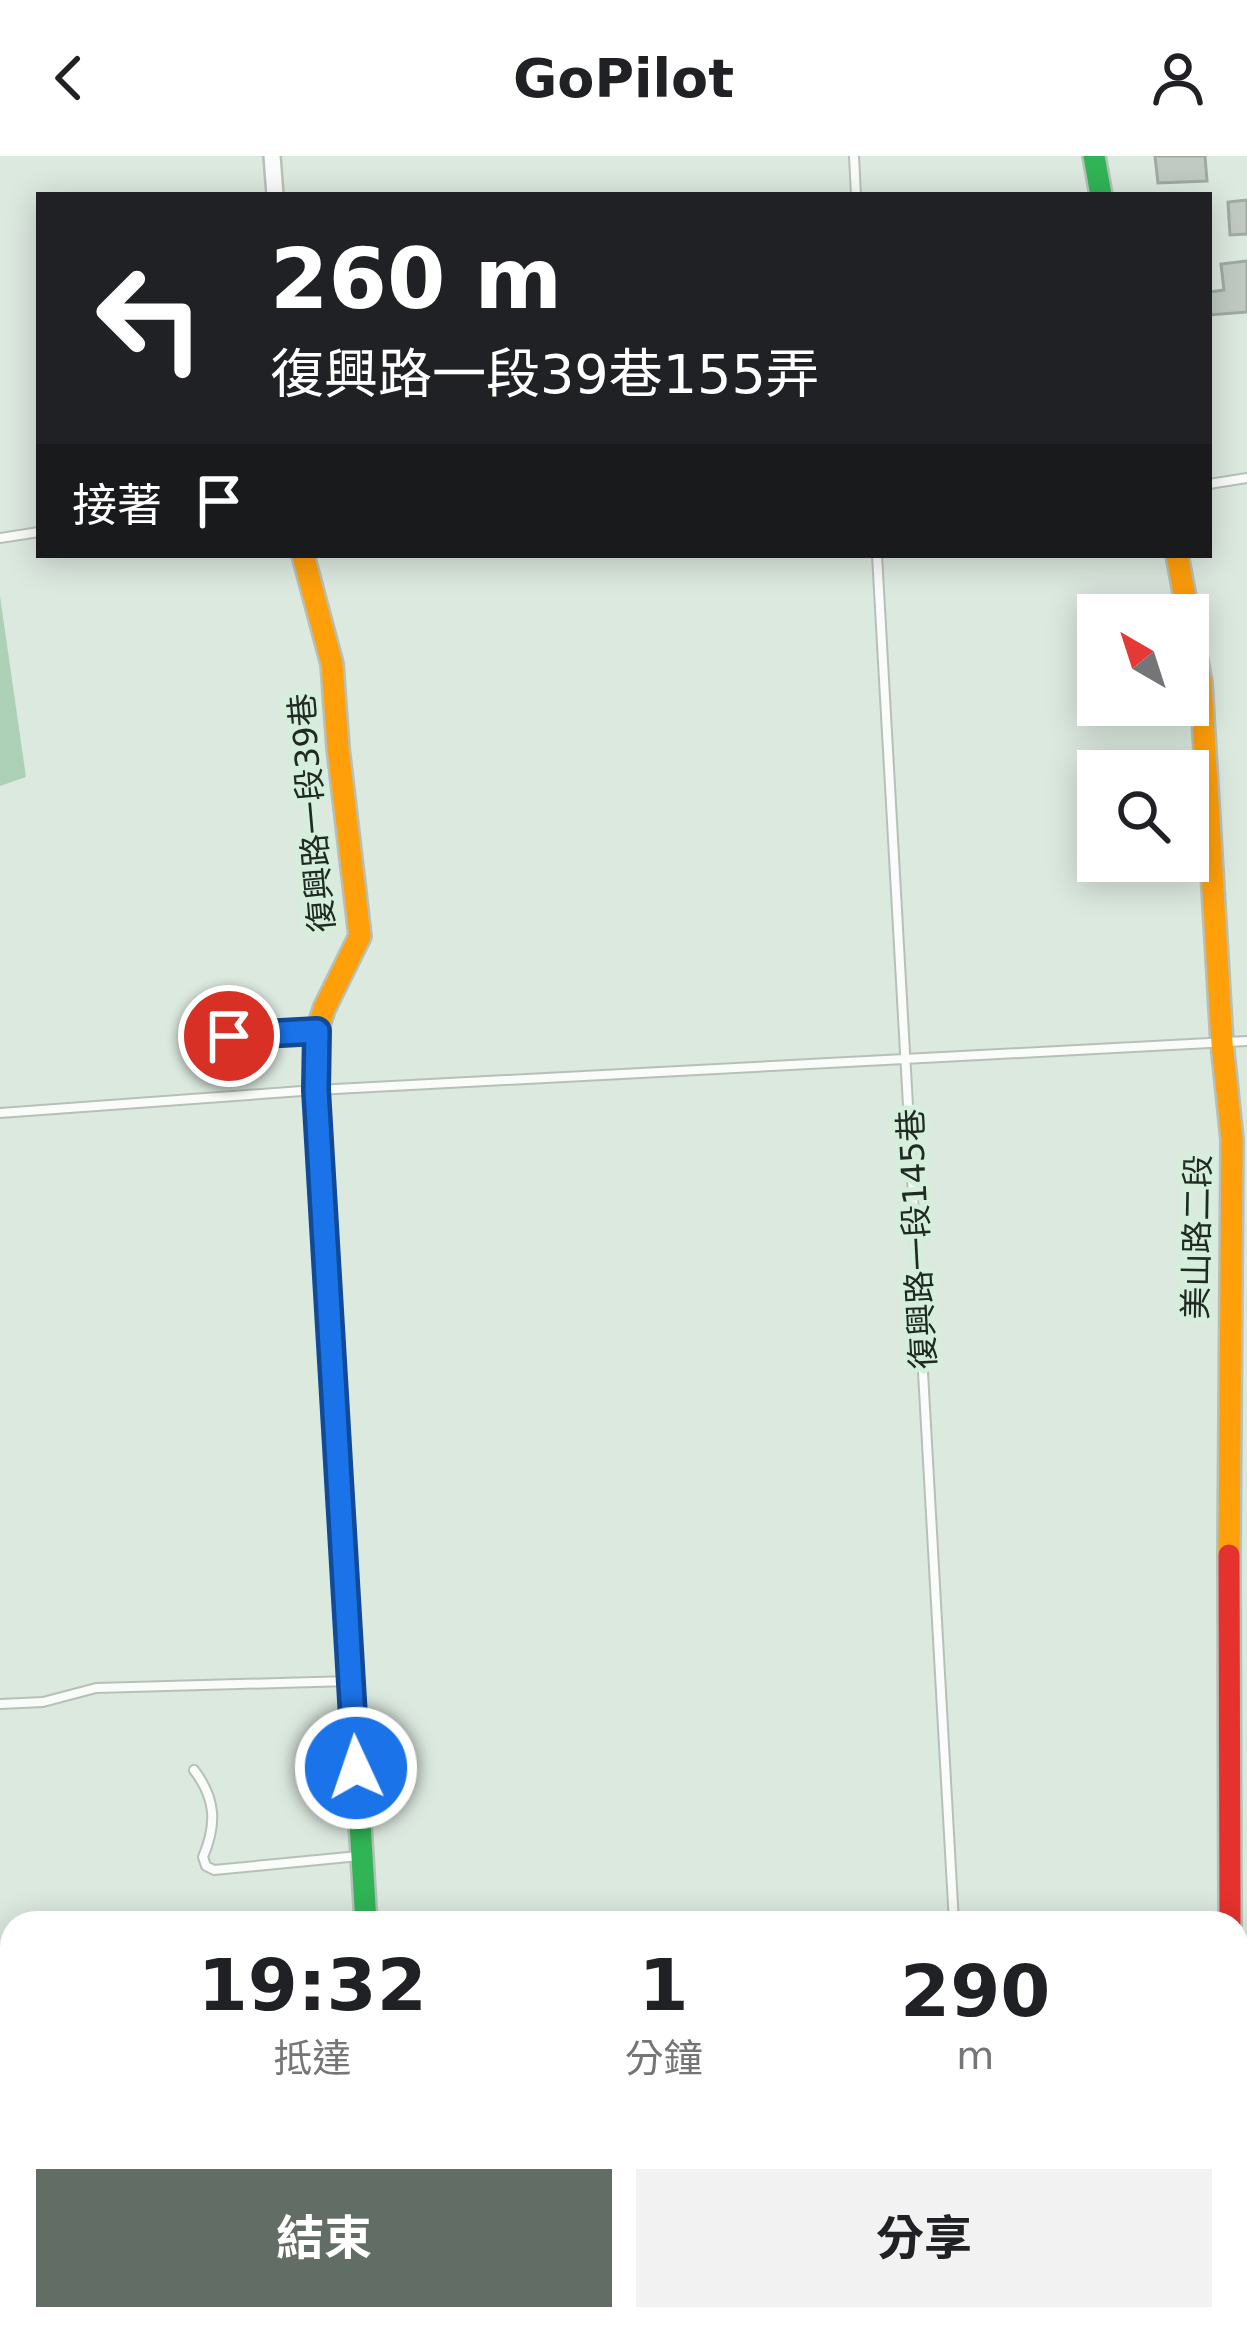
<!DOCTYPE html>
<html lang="zh-TW">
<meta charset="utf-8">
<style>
:root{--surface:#fff;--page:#f2f2f2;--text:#202124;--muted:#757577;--accent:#626d65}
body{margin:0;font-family:"DejaVu Sans","Noto Sans TC",sans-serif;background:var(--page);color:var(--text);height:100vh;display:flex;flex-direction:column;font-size:45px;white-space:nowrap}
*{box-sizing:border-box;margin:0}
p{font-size:39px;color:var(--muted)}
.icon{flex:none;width:66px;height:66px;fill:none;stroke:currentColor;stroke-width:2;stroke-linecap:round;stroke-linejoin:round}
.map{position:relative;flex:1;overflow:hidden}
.panel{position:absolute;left:0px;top:1755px;width:1248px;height:420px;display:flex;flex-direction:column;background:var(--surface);border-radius:36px 36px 0 0;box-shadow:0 6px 30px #0003}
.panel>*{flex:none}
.guide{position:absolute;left:36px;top:36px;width:1176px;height:366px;border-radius:0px;box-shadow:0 6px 30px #0003;background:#202124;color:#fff;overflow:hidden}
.needle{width:78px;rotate:321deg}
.controls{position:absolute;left:1077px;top:438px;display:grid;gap:24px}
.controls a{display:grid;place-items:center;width:132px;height:132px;border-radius:0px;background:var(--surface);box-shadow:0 6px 30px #0003;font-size:60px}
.pin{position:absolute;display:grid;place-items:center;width:102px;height:102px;color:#fff;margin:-51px;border:6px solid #fff;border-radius:50%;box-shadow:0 3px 12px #0007}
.me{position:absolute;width:132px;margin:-66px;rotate:357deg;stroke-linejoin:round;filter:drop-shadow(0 0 9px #0008)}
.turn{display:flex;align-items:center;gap:42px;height:252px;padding:0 36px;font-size:54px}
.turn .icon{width:156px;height:156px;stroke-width:2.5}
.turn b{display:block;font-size:84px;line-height:102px}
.then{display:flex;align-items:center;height:114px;padding:0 36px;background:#0003;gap:24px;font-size:45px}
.eta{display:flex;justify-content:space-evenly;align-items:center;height:204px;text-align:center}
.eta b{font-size:72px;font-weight:700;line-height:84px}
.action{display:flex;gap:24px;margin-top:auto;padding:24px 36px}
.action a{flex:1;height:138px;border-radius:0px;background:var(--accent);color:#fff;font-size:48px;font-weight:700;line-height:138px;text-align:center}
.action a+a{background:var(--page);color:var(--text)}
header{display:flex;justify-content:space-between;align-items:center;height:156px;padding:0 36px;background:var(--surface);font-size:54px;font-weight:700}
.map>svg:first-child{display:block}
.forest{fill:#acd1b6}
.building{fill:#c0cac2;stroke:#a0aaa2;stroke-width:3}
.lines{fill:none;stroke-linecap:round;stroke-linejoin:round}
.lane-casing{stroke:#b6c0b8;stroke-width:12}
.street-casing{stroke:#b6c0b8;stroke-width:20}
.fast-casing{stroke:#b6c0b8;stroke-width:26}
.slow-casing{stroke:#b6c0b8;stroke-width:26}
.jam-casing{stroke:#b6c0b8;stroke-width:26}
.lane{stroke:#fafcfa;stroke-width:8}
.street{stroke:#fafcfa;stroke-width:15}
.fast{stroke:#30b455;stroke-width:21}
.slow{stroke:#ff9f0a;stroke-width:21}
.jam{stroke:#e5322d;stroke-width:21}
.route-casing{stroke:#114b97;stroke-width:30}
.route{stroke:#1a73e8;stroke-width:21}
.labels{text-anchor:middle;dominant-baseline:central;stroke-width:10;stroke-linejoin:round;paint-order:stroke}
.street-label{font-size:33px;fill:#202a23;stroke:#d6efdc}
</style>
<header><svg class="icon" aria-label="back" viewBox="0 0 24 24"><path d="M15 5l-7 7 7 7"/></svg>GoPilot<svg class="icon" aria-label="person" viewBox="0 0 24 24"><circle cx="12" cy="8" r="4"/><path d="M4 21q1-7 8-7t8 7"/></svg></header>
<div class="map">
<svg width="1247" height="2175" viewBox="0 0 1247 2175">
<rect width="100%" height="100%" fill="#dce9df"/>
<g class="forest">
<path d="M0 440 26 621 0 630Z"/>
<path d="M0 1950 12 1956V2149H8L0 2141Z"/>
</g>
<g class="building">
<path d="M1155 0H1205L1207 25 1158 27Z"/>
<path d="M1247 44V78L1230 79 1228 46Z"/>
<path d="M1247 105V156L1209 159V136L1224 134 1221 108Z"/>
</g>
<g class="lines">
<g class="lane-casing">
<g id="lane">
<path d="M854 0 856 39"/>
<path d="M1209 328 1247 322"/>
<path d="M0 382 39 376"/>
<path d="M877 399 954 1767"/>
<path d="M185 883 316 875"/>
<path d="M0 957 316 934 1247 885"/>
<path d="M0 1548 43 1546 96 1532 350 1525"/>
<path d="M194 1614C216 1643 217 1668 203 1701L206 1710 214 1714 359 1700"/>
<path d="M975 2163 976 2175"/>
<path d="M0 2170 6 2175"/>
<path d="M91 2175 114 2171 119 2175"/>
</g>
</g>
<g class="street-casing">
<g id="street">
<path d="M272 0 275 39"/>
<path d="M417 2163 418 2175"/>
</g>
</g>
<g class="fast-casing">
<g id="fast">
<path d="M1094 0 1101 39"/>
<path d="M319 983 366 1767"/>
<path d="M1236 1847 1247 1984"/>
<path d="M0 1901 12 1906"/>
<path d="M190 2163 198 2175"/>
</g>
</g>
<g class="slow-casing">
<g id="slow">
<path d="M303 399 332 508 338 592 360 780 324 853 317 876 319 983"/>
<path d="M1177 399 1201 527 1222 887 1232 984 1229 1399"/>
</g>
</g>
<g class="jam-casing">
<path id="jam" d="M1229 1399 1230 1767"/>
</g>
<use href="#lane" class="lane"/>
<use href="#street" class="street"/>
<use href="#fast" class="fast"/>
<use href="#slow" class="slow"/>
<use href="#jam" class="jam"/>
</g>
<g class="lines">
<g class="route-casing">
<path id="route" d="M229 880 317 875 316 934 356 1612"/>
</g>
<use href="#route" class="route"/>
</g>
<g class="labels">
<g class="street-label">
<text transform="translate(312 657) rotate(-95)">復興路一段39巷</text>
<text transform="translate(1197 1081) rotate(-89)">美山路二段</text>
<text transform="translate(917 1083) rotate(-93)">復興路一段145巷</text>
</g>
</g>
</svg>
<div class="controls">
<a><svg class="needle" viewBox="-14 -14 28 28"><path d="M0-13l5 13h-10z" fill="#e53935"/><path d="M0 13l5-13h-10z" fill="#757577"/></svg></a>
<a><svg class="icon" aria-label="search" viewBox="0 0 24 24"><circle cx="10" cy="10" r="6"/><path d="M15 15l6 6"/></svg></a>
</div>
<div class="pin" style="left:229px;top:880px;background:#d93025"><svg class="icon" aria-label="arrive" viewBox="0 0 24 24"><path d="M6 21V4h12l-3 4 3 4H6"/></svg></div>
<svg class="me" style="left:356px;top:1612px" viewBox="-20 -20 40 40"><circle r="17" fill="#1a73e8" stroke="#fff" stroke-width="3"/><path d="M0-11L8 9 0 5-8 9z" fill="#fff"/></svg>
<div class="guide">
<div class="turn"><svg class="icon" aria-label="left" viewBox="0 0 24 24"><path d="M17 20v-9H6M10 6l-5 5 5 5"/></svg><div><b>260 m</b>復興路一段39巷155弄</div></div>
<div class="then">接著<svg class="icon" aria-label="arrive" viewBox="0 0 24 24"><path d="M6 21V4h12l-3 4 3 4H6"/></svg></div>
</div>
<section class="panel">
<div class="eta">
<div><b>19:32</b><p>抵達</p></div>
<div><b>1</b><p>分鐘</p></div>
<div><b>290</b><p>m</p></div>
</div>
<div class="action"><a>結束</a><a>分享</a></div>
</section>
</div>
